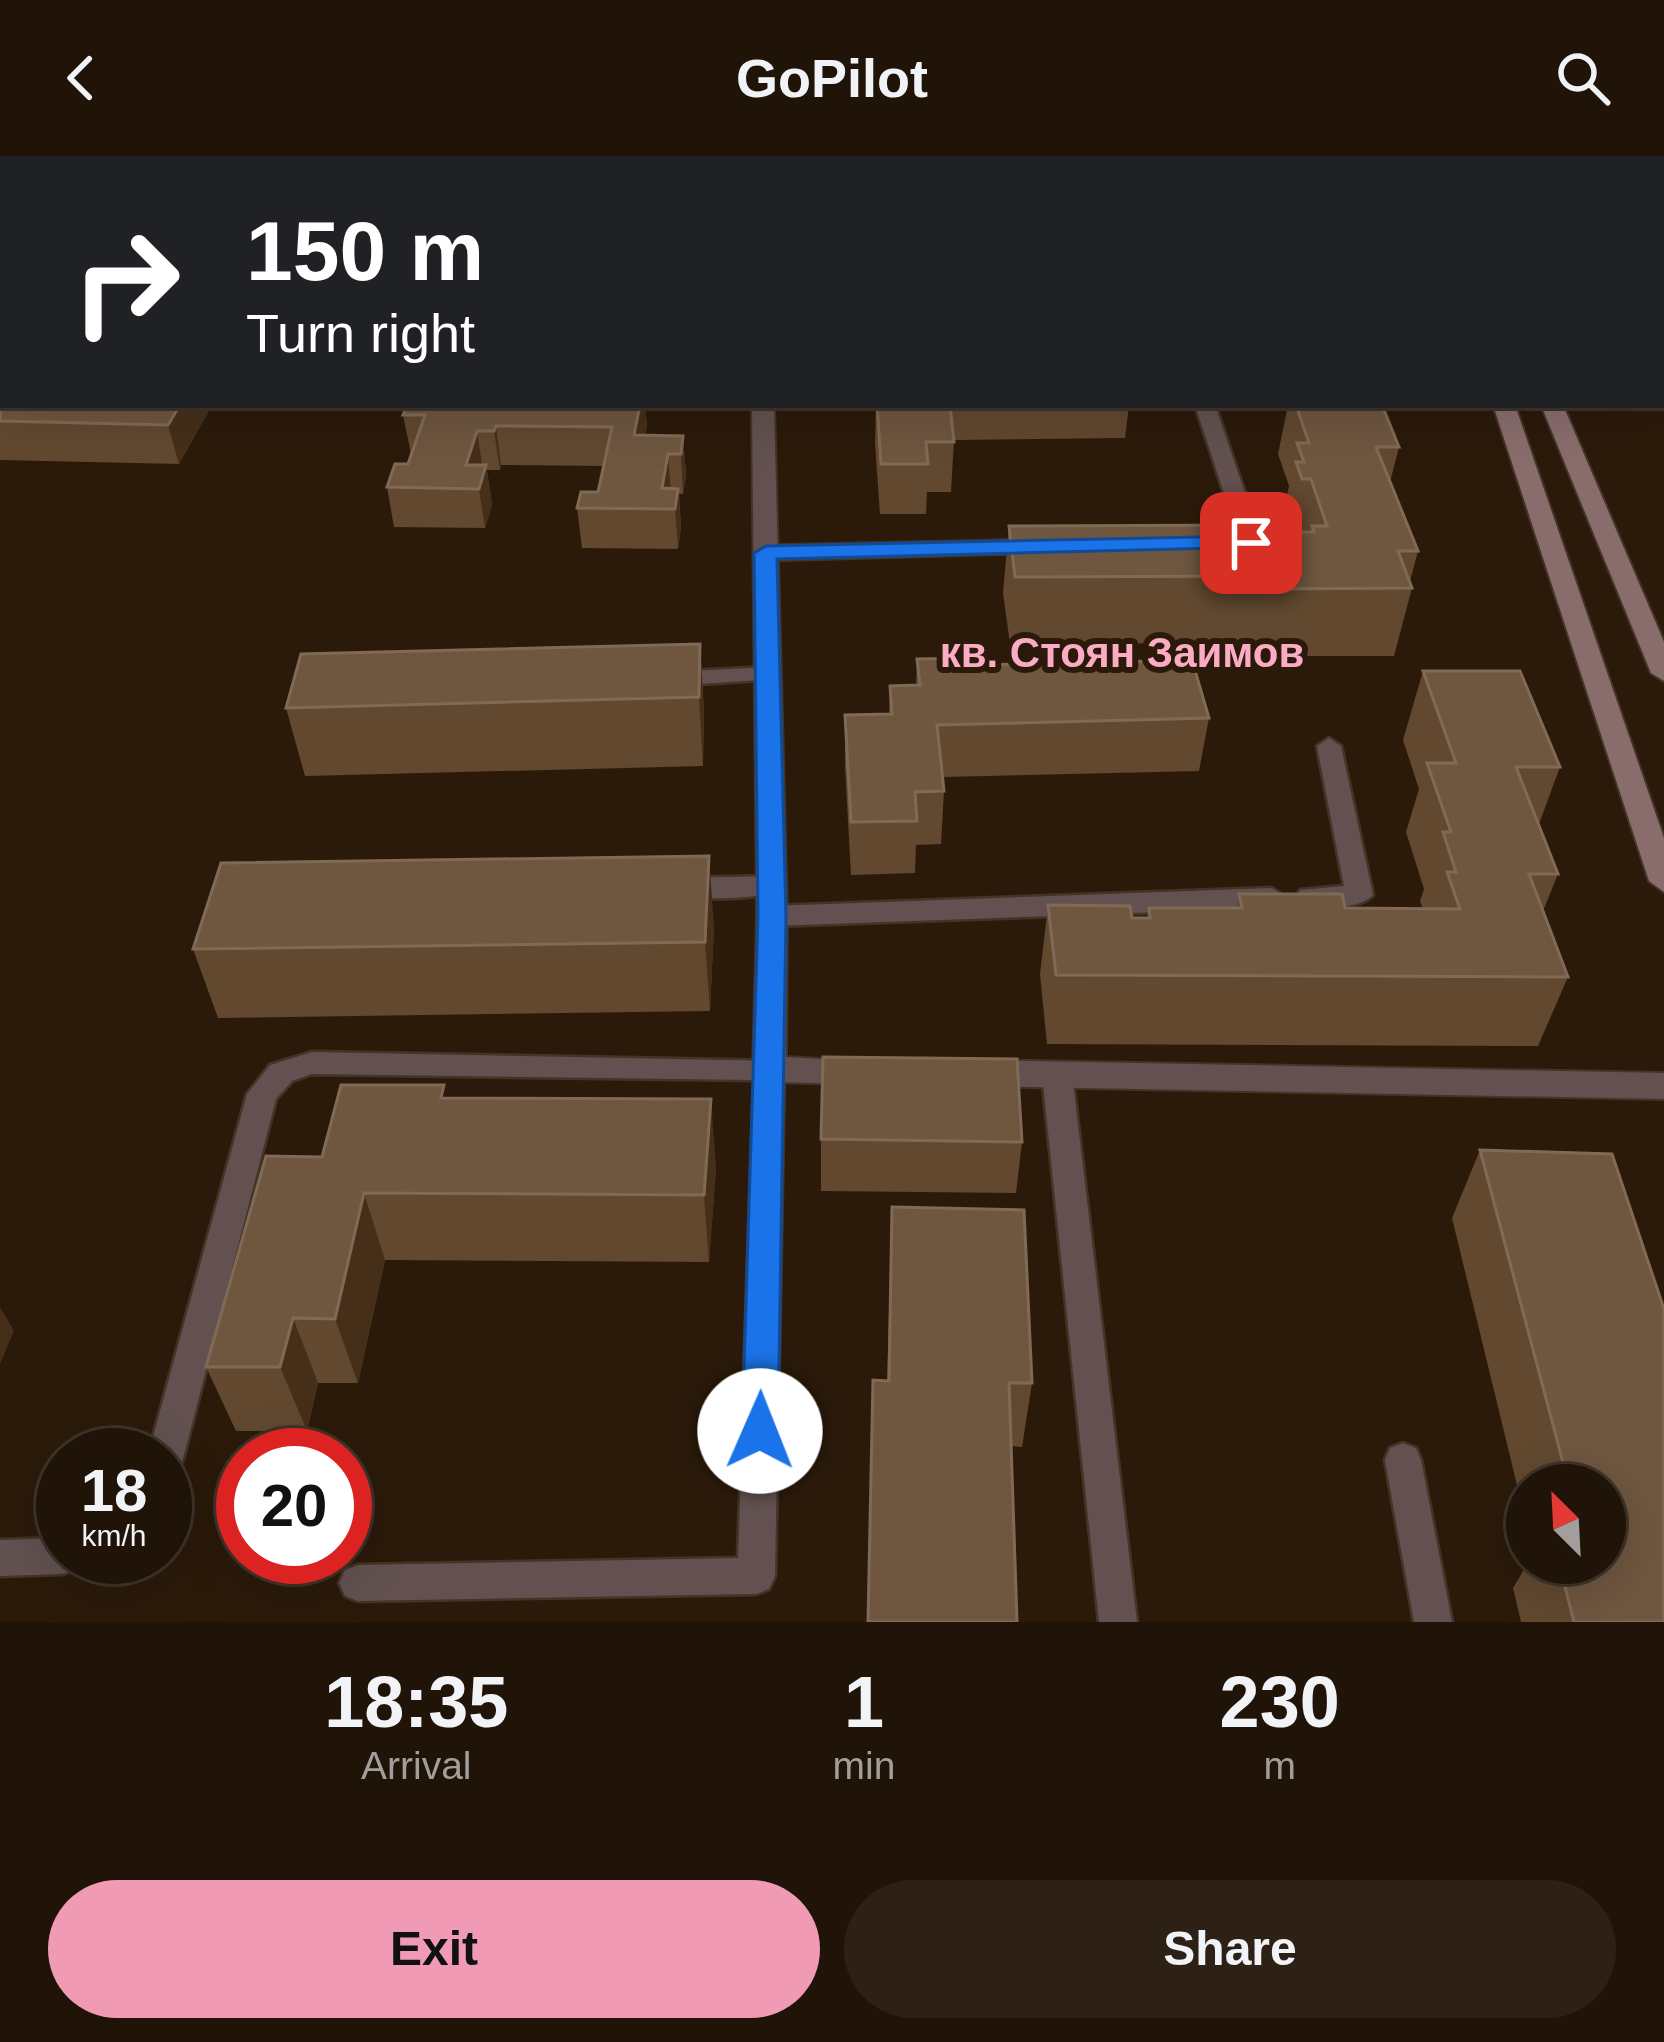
<!DOCTYPE html>
<meta charset="utf-8">
<style>
:root{--surface:#201408;--page:#2d2116;--text:#f1f3f6;--muted:#a29e9c;--line:#3d3329;--accent:#f09ab5}
body{margin:0;font-family:Helvetica,sans-serif;background:var(--page);color:var(--text);height:100vh;display:flex;flex-direction:column;font-size:45px;white-space:nowrap}
*{box-sizing:border-box;margin:0}
p{font-size:39px;color:var(--muted)}
.icon{flex:none;width:66px;height:66px;fill:none;stroke:currentColor;stroke-width:2;stroke-linecap:round;stroke-linejoin:round}
.map{position:relative;height:1466px;overflow:hidden}
.drawer{display:flex;flex-direction:column;background:var(--surface);flex:1}
.drawer>*{flex:none}
.top-card{position:absolute;left:0px;top:0px;width:1665px;height:252px;box-shadow:0 12px 48px #0002,0 0 0 3px var(--line);background:#202124;color:#fff;overflow:hidden}
.needle{width:78px;rotate:336deg}
.controls{position:absolute;left:1506px;top:1308px;display:grid;gap:24px}
.controls a{display:grid;place-items:center;width:120px;height:120px;border-radius:50%;background:var(--surface);box-shadow:0 12px 48px #0002,0 0 0 3px var(--line);font-size:60px}
.speed{position:absolute;left:36px;top:1272px;display:flex;gap:24px;font-size:60px;font-weight:700;text-align:center}
.speed>*{display:grid;place-content:center;width:156px;height:156px;border-radius:50%;background:var(--surface);box-shadow:0 12px 48px #0002,0 0 0 3px var(--line);line-height:1}
.speed small{font-size:30px;font-weight:400}
.speed .limit{border:18px solid #d22;background:#fff;color:#111}
.pin{position:absolute;display:grid;place-items:center;width:102px;height:102px;color:#fff;margin:-51px;border-radius:24px;box-shadow:0 6px 18px #0006}
.me{position:absolute;width:132px;margin:-66px;rotate:1deg;stroke-linejoin:round;filter:drop-shadow(0 0 9px #0008)}
.turn{display:flex;align-items:center;gap:42px;height:252px;padding:0 48px;font-size:54px}
.turn .icon{width:156px;height:156px;stroke-width:2.5}
.turn b{display:block;font-size:84px;line-height:102px}
.eta{display:flex;justify-content:space-evenly;align-items:center;height:204px;text-align:center}
.eta b{font-size:72px;font-weight:800;line-height:84px}
.primary-button{display:flex;gap:24px;margin-top:auto;padding:24px 48px}
.primary-button a{flex:1;height:138px;border-radius:72px;background:var(--accent);color:#111;font-size:48px;font-weight:800;line-height:138px;text-align:center}
.primary-button a+a{background:var(--page);color:var(--text)}
header{display:flex;justify-content:space-between;align-items:center;height:156px;padding:0 48px;background:var(--surface);font-size:54px;font-weight:800}
.map>svg:first-child{display:block}
.lines{fill:none;stroke-linecap:round;stroke-linejoin:round}
.lane-casing{stroke:#443425;stroke-width:5}
.street-casing{stroke:#443425;stroke-width:4}
.secondary-casing{stroke:#443425;stroke-width:4}
.lane{fill:#635151;fill-rule:evenodd}
.street{fill:#635151;fill-rule:evenodd}
.secondary{fill:#896d6d;fill-rule:evenodd}
.wall{fill:#61482f}
.shaded-wall{fill:#452f19}
.building{fill:#6e563f;stroke:#806a55;stroke-width:3}
.route{fill:#1a73e8;stroke:#114b97;stroke-width:3}
.labels{text-anchor:middle;dominant-baseline:central;stroke-width:12;stroke-linejoin:round;paint-order:stroke}
.district-label{font-size:42px;font-weight:bold;fill:#fcabc4;stroke:#2b1a0a}
</style>
<header><svg class="icon" aria-label="back" viewBox="0 0 24 24"><path d="M15 5l-7 7 7 7"/></svg>GoPilot<svg class="icon" aria-label="search" viewBox="0 0 24 24"><circle cx="10" cy="10" r="6"/><path d="M15 15l6 6"/></svg></header>
<div class="map">
<svg width="1664" height="1466" viewBox="0 0 1664 1466">
<rect width="100%" height="100%" fill="#2b1a0a"/>
<g class="lines">
<g class="lane-casing">
<g id="lane">
<path d="M1195 249H1215L1262 387 1259 392 1232 394 1221 387 1238 380Z"/>
<path d="M1043 384 1054 391 1051 396 766 404 755 397 766 390Z"/>
<path d="M768 511 780 518 776 523 669 530 657 523 669 516Z"/>
<path d="M1329 582 1341 590 1373 739C1359 754 1321 753 1300 748L1296 741 1300 734 1344 730 1317 590Z"/>
<path d="M772 720 785 730C773 745 675 747 663 732L676 722Z"/>
<path d="M1272 732 1286 742 1272 752 772 770 758 760 772 750Z"/>
<path d="M312 896 779 905 784 913 775 1420 769 1433 756 1438 358 1445 345 1440 339 1427 345 1414 358 1409 738 1402 754 924 312 918 292 925 276 943 183 1303 178 1315 165 1319V1299H148L247 938 270 909Z"/>
<path d="M1057 906 1068 910 1072 918 1137 1466H1099L1042 918 1046 910Z"/>
<path d="M1403 1287 1416 1292 1421 1304 1452 1466H1414L1385 1304 1390 1292Z"/>
<path d="M63 1382V1401H81L76 1413 63 1418 0 1420V1384Z"/>
</g>
</g>
<g class="street-casing">
<g id="street">
<rect x="755" y="0" width="18" height="3"/>
<path d="M752 249H774L787 760 786 901 872 906 877 915 872 924 860 928 769 926 757 922 753 913 757 760Z"/>
<path d="M980 904 1664 917V943L980 930 968 926 963 917 968 908Z"/>
</g>
</g>
<g class="secondary-casing">
<g id="secondary">
<rect x="1444" y="0" width="18" height="3"/>
<rect x="1492" y="0" width="18" height="3"/>
<path d="M1493 249H1515L1664 682V736L1649 725Z"/>
<path d="M1541 249H1563L1664 486V525L1651 517Z"/>
</g>
</g>
<use href="#lane" class="lane"/>
<use href="#street" class="street"/>
<use href="#secondary" class="secondary"/>
</g>
<g class="wall">
<path d="M462 0H732L731 3H461Z"/>
<path d="M794 0H1003L1002 3H794Z"/>
<path d="M1662 85H1664V145L1662 143Z"/>
<path d="M0 205 3 249H212L179 308 0 304Z"/>
<path d="M407 249H645L647 270 645 279 683 280 686 319 683 338H679L681 372 678 393 582 392 577 352 598 336 603 310 501 309 500 314H487L492 349 485 372 394 371 387 331 408 308 411 298 403 259Z"/>
<path d="M876 249H1129L1125 282 954 284 951 336H927L926 358H880L875 288Z"/>
<path d="M1288 249H1382L1399 291 1390 326 1418 395 1410 425 1412 432 1394 500H1254L1250 487 1010 488 1003 437 1009 370 1284 376 1282 371 1286 357 1284 352 1289 330 1278 298Z"/>
<path d="M700 488 704 556 703 610 305 620 286 552Z"/>
<path d="M1067 501 1104 506 1209 562 1199 615 943 621 944 635 941 688 916 689 915 717 851 719 845 611V559L889 558 890 530 916 529 917 503 977 509 1067 507Z"/>
<path d="M1423 515 1560 611 1539 668 1558 718 1543 755 1568 821 1538 890 1047 888 1040 818 1048 749 1132 762H1147L1149 752H1236L1239 738 1345 752 1423 753 1420 745 1424 733 1406 676 1419 633 1403 584Z"/>
<path d="M714 769 710 855 218 862 193 793Z"/>
<path d="M447 942 716 1011 709 1106 385 1104 358 1227H318L307 1275H236L206 1211 322 1001Z"/>
<path d="M821 983 1022 986 1016 1037 821 1035Z"/>
<path d="M1480 994 1664 1466H1521L1513 1432 1528 1407H1605V1329H1527V1370L1452 1062Z"/>
<path d="M892 1051 1032 1227 1022 1291 1011 1290 887 1225Z"/>
</g>
<g class="shaded-wall">
<path d="M519 0H541V3H518Z"/>
<path d="M180 249H212L179 308 168 269Z"/>
<path d="M640 249H645L647 270 638 318 634 279Z"/>
<path d="M496 270 501 309 500 314 494 275Z"/>
<path d="M477 275 483 314 466 309Z"/>
<path d="M683 280 686 319 683 338 681 298Z"/>
<path d="M668 298 671 337 662 332Z"/>
<path d="M486 309 492 349 485 372 479 333Z"/>
<path d="M678 333 681 372 678 393 675 353Z"/>
<path d="M700 488 704 556 703 610 699 541Z"/>
<path d="M709 700 714 769 710 855 705 786Z"/>
<path d="M711 943 716 1011 709 1106 704 1039Z"/>
<path d="M364 1037 385 1104 358 1227 335 1163Z"/>
<path d="M0 1151 14 1175 0 1208Z"/>
<path d="M293 1162 318 1227 307 1275 280 1211Z"/>
</g>
<g class="building">
<path d="M462 0H519L518 3H461Z"/>
<path d="M805 0H925L926 3H805Z"/>
<path d="M1232 0H1349L1351 3H1234Z"/>
<path d="M1662 85H1664V111L1662 109Z"/>
<path d="M0 205H3V249H180L168 269 0 265Z"/>
<path d="M407 249H640L634 279 683 280 681 298H668L662 332 678 333 675 353 577 352 581 336H598L612 271 496 270 494 275H477L466 309H486L479 333 387 331 395 308H408L425 259H403Z"/>
<path d="M877 249H950L954 286H926L928 308H881Z"/>
<path d="M1296 249H1382L1399 291H1376L1418 395H1398L1412 432 1267 433 1263 420 1015 421 1009 370 1261 369 1263 376H1314L1312 370H1327L1311 323H1302L1296 306H1304L1297 287H1309Z"/>
<path d="M700 488 699 541 286 552 301 498Z"/>
<path d="M1103 500 1104 506 1192 504 1209 562 937 569 944 635 915 636 917 665 851 666 845 559 892 558 890 530 920 529 917 503 976 502 977 509 1069 507 1067 501Z"/>
<path d="M1423 515H1520L1560 611H1516L1558 718H1529L1568 821 1056 819 1048 749 1130 750 1132 762H1150L1149 752H1242L1239 738H1342L1345 752 1460 753 1447 716H1456L1443 676H1451L1427 607H1456Z"/>
<path d="M709 700 705 786 193 793 221 707Z"/>
<path d="M823 901 1017 903 1022 986 821 983Z"/>
<path d="M341 929H444L441 942 711 943 704 1039 364 1037 335 1163 293 1162 280 1211H206L266 1000 322 1001Z"/>
<path d="M1480 994 1612 998 1664 1153V1466H1574L1559 1407H1605V1329H1569Z"/>
<path d="M892 1051 1024 1054 1032 1227H1009L1017 1466H868L873 1224 889 1225Z"/>
</g>
<path class="route" d="M1251 380 1262 387 1259 391 777 403 786 760 778 1275 773 1286 760 1291 748 1286 742 1275 758 760 754 397 766 390Z"/>
<g class="labels">
<g class="district-label">
<text x="1122" y="496">кв. Стоян Заимов</text>
</g>
</g>
</svg>
<div class="controls">
<a><svg class="needle" viewBox="-14 -14 28 28"><path d="M0-13l5 13h-10z" fill="#e53935"/><path d="M0 13l5-13h-10z" fill="#a29e9c"/></svg></a>
</div>
<div class="speed"><div>18<small>km/h</small></div><div class="limit">20</div></div>
<div class="pin" style="left:1251px;top:387px;background:#d93025"><svg class="icon" aria-label="arrive" viewBox="0 0 24 24"><path d="M6 21V4h12l-3 4 3 4H6"/></svg></div>
<svg class="me" style="left:760px;top:1275px" viewBox="-20 -20 40 40"><circle r="19" fill="#fff"/><path d="M0-13L10 11 0 6-10 11z" fill="#1a73e8"/></svg>
<div class="top-card">
<div class="turn"><svg class="icon" aria-label="right" viewBox="0 0 24 24"><path d="M7 20v-9h11M14 6l5 5-5 5"/></svg><div><b>150 m</b>Turn right</div></div>
</div>
</div>
<section class="drawer">
<div class="eta">
<div><b>18:35</b><p>Arrival</p></div>
<div><b>1</b><p>min</p></div>
<div><b>230</b><p>m</p></div>
</div>
<div class="primary-button"><a>Exit</a><a>Share</a></div>
</section>
